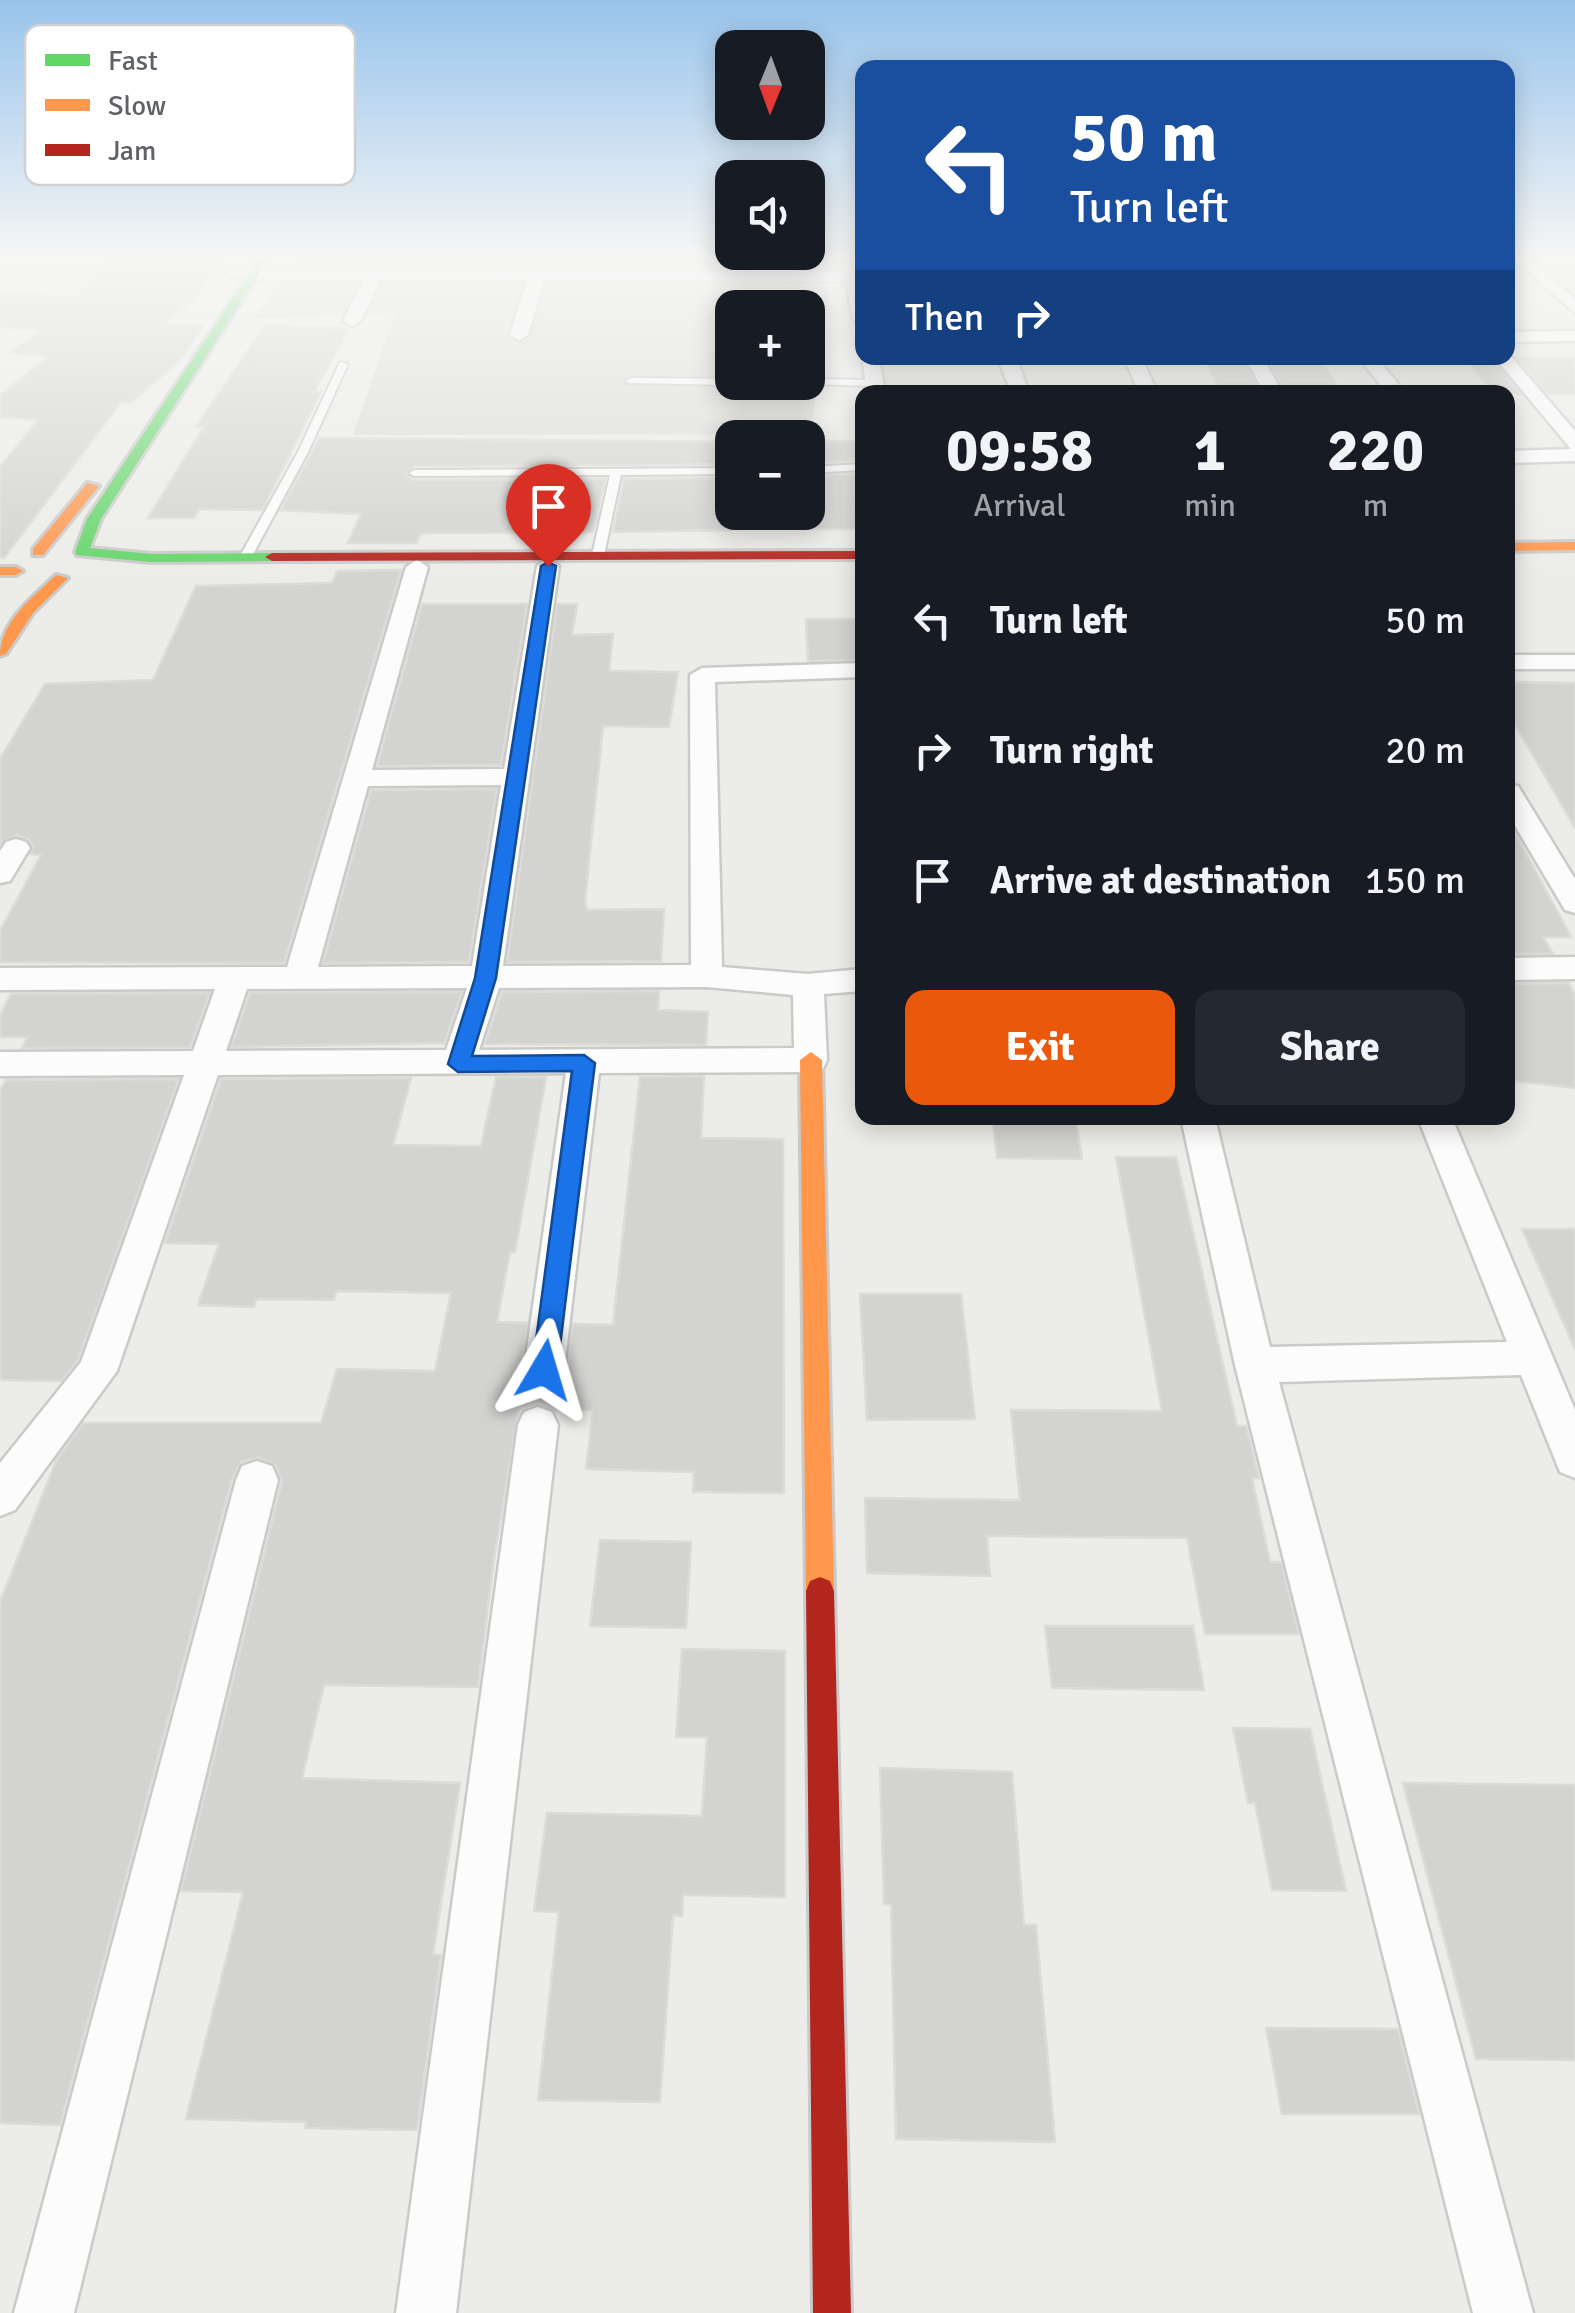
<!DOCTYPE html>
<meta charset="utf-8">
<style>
:root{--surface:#171b24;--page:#242831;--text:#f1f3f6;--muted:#9ea1a6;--accent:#ea580c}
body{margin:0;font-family:Signika,sans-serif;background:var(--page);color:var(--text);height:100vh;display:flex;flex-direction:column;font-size:38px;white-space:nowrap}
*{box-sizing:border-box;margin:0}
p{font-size:32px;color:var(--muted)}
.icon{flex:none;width:55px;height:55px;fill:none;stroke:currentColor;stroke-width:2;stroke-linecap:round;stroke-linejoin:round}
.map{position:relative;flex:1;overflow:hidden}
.side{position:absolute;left:855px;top:385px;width:660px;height:740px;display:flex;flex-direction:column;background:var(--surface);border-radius:20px;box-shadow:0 5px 25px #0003}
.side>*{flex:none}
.top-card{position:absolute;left:855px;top:60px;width:660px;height:305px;border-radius:20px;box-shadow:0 5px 25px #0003;background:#1a4fa0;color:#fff;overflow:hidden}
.needle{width:65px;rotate:181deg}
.fabs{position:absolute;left:715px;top:30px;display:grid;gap:20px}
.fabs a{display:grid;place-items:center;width:110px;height:110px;border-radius:20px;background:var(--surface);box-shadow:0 5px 25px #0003;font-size:50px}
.pin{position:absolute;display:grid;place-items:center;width:85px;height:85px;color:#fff;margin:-102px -42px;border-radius:50% 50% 50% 0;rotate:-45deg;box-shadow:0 0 10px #0007}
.pin .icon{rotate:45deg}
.me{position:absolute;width:110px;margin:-55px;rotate:7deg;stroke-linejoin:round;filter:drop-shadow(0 0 8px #0008)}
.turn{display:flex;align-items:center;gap:35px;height:210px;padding:0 50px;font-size:45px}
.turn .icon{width:130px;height:130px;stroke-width:2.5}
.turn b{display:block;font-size:70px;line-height:85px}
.then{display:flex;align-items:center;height:95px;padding:0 50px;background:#0003;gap:20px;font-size:38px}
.eta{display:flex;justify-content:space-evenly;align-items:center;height:170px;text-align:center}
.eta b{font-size:60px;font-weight:700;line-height:70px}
.cta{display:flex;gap:20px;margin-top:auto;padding:20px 50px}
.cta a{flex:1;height:115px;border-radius:20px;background:var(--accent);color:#fff;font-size:40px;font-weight:700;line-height:115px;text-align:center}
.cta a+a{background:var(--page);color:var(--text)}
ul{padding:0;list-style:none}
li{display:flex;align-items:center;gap:30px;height:130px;padding:0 50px}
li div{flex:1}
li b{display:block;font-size:38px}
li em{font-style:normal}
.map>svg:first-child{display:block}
.industrial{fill:#dcdbd8;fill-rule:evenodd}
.building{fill:#d3d3d1;stroke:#dcdbd7;stroke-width:2.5}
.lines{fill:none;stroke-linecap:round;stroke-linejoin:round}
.lane-casing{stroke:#cacac9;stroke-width:4}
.street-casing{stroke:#cacac9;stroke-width:5}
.fast-casing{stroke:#c9cac9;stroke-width:6}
.slow-casing{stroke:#c9cac9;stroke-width:6}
.jam-casing{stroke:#c9cac9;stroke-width:6}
.lane{fill:#fcfcfc;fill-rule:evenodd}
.street{fill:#fcfcfc;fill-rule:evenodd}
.fast{fill:#63d668;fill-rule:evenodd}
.slow{fill:#ff974d;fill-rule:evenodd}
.jam{fill:#b3261e;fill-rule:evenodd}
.route{fill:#1a73e8;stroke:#114b97;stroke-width:2.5}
.key{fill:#fff;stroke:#cfd0d1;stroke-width:2.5}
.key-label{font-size:28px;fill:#5e6165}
</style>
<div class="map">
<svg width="1575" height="2313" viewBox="0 0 1575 2313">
<rect width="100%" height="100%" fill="#ecece8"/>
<path class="industrial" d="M297 259H834L811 434 353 435 395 313 254 319ZM732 308H808V382H732Z"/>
<g class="building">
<path d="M108 259H223L196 297 164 325H204L181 359 131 403 121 402 4 558 0 557V467L38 420 0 417V395L50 356 9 353 42 330 0 327V292L76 297Z"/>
<path d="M265 325 349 329 314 392H321L262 510 200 509 194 518H148L204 427H196Z"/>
<path d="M1204 358H1241L1260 392H1220Z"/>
<path d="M1267 358H1319L1342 392H1286Z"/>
<path d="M1465 358H1491L1520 394 1493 392Z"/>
<path d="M1517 358H1575V394H1548Z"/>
<path d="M319 438 732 442V464L414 466 405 474 414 480 605 479 593 532 427 533 420 534 417 543H348L361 514 281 510Z"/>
<path d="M808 441H856L858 460 808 463Z"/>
<path d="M859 474 861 529H808V476Z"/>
<path d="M732 478V530L613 532 624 479Z"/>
<path d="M401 570 284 963 0 962V931L41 855 31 854 33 846 29 840 17 835 0 844V759L45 684 153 680 196 586 332 583 337 571Z"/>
<path d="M422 604H527L501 765 377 766Z"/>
<path d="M557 604H577L572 635 613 634 609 671 678 672 669 727 603 726 585 901 587 910 664 909 661 961 507 962Z"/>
<path d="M806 619H862V660L808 661Z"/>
<path d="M1508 682 1575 683V828L1508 712Z"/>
<path d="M497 789 469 962 323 963 371 790Z"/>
<path d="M1508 820 1571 937H1543L1553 954H1508Z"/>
<path d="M1569 983 1575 995V1088L1508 1080V984Z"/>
<path d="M659 991 658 1010 708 1012 706 1045 485 1044 502 992Z"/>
<path d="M462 992 444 1043 231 1047 250 993Z"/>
<path d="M210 993 190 1047 22 1048 28 1037H0V1016L11 994Z"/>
<path d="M704 1076 701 1138 783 1139 784 1493 693 1492 694 1472 586 1469 593 1410 554 1409 539 1403 519 1409 494 1558 478 1687 324 1685 302 1778 460 1783 433 1954 441 1955 417 2130 305 2128 306 2122 186 2119 243 1892 181 1891 282 1481 275 1465 258 1457 241 1462 232 1479 60 2125 0 2123V1602L57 1459 83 1423H321L337 1369 435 1371 451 1293 336 1291 334 1300 256 1299 254 1307 198 1305 219 1244 165 1243 221 1079 411 1078 393 1145 481 1146 496 1077H546L515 1252H510L497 1322 527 1323 521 1372 529 1386 545 1391 559 1386 567 1372 573 1324 613 1325 640 1077Z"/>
<path d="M179 1079 78 1360 61 1381 0 1380V1090L6 1080Z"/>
<path d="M993 1122H1076L1082 1159 997 1158Z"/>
<path d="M1116 1157H1176L1237 1426H1246L1259 1478H1252L1270 1562H1281L1299 1634H1205L1187 1538 987 1536 990 1576 867 1573 865 1498 1020 1500 1011 1410 1162 1411Z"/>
<path d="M1522 1229H1575V1349Z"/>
<path d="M860 1294H961L975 1419 867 1420Z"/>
<path d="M600 1540 691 1542 686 1628 590 1626Z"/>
<path d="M1045 1626H1193L1204 1690 1052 1688Z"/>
<path d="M682 1649 785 1651V1897L683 1895 682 1916 673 1915 660 2102 538 2100 559 1912 534 1911 547 1813 702 1816 707 1737H676Z"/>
<path d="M1233 1728 1310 1729 1346 1891 1272 1890 1255 1803H1248Z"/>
<path d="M880 1768 1012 1772 1024 1925H1036L1055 2142 896 2139 891 1905 884 1904Z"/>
<path d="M1403 1783 1575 1785V2060L1476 2059Z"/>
<path d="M1266 2028 1398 2029 1419 2114H1282Z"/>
</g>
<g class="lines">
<g class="lane-casing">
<g id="lane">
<path d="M340 362 348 364 308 452 251 558 241 560 239 558 298 452Z"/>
<path d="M631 378 732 379V382H736L732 385 628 383 626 381Z"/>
<path d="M808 379 875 380 880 383 875 386 805 384Z"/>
<path d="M862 464V470L808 473V467Z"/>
<path d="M732 468V474L621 475 604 555 598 558 592 555 610 475 414 476 409 473 414 470Z"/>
</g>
</g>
<g class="street-casing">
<g id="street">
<path d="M842 259H858L862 276V324L853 319 846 281 544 280 528 335 519 340 510 335 527 280 381 279 361 321 352 326 343 321 364 279H235L227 274 235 269 844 271Z"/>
<path d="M1514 259H1531L1575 299V313Z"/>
<path d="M1575 331V341L1508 342V332Z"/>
<path d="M1508 353 1575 431V461L1508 463V451L1571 449 1495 358H1508Z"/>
<path d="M862 356 879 358 885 392H867Z"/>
<path d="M998 358H1016L1029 392H1011Z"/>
<path d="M1124 358H1142L1157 392H1139Z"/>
<path d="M1245 358H1263L1282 392H1264Z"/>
<path d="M1359 358H1377L1405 392H1386Z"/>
<path d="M548 559 559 566 503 966 691 965 690 675 702 668 862 663V677L715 682 722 967 808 974 862 969V991L824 994 827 1060 823 1069 811 1072 599 1073 564 1370 558 1382 544 1387 530 1382 524 1370 566 1073 218 1075 117 1371 15 1510 0 1516V1463L81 1362 184 1075 0 1076V1052L193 1051 215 989 0 990V968L287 967 406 567 417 560 428 567 372 770 504 769 537 566ZM501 785 472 966 318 967 368 786ZM707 987 793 995 794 1048 479 1050 499 988ZM467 988 446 1050 226 1051 247 989Z"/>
<rect x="1508" y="655" width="67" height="14"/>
<path d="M1508 784 1518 786 1575 879V913L1565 910 1508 814Z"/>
<path d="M16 839 26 842 30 848 10 881 0 883V851L6 842Z"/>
<path d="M1575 957V979L1508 980V958Z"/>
<path d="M1181 1118H1215L1270 1347 1507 1342 1418 1118H1452L1575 1410V1478L1560 1472 1521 1375 1279 1382 1533 2313H1473L1235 1365Z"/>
<path d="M538 1407 552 1412 558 1425 456 2313H396L518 1425 524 1412Z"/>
<path d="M257 1461 272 1466 278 1480 74 2313H14L236 1480 242 1466Z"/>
</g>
</g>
<g class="fast-casing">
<path id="fast" d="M259 259H269L101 519 90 548 151 554 272 553 279 557 272 561 151 562 77 555 75 552 87 519Z"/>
</g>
<g class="slow-casing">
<g id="slow">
<path d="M87 483 99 486 43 555H33V549Z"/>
<path d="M1575 542V550L1508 551V543Z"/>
<path d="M0 567H16L23 571 16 575H0Z"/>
<path d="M56 575 68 578 33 613 6 654 0 656C0 622 33 597 56 575Z"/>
<path d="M811 1052 822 1060 834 1591 830 1601 820 1605 810 1601 806 1591 800 1060Z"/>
</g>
</g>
<g class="jam-casing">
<g id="jam">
<path d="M862 551V559L272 561 265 557 272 553Z"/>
<path d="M820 1577 830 1581 834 1591 851 2313H813L806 1591 810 1581Z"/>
</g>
</g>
<use href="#lane" class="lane"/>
<use href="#street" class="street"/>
<use href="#fast" class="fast"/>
<use href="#slow" class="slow"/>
<use href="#jam" class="jam"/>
</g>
<linearGradient id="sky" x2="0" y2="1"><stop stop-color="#98c4ec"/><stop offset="0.44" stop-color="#f6f6f5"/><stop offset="1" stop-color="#f6f6f5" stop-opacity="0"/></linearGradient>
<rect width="1575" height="583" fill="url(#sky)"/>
<path class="route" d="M548 562 556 566 496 978 472 1056 584 1055 595 1063 557 1370 554 1378 544 1381 535 1378 532 1370 572 1071 458 1072 448 1064 475 978 541 566Z"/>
<rect x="25" y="25" width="330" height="160" rx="15" class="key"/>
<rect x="45" y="54" width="45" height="12" fill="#63d668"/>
<rect x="45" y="99" width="45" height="12" fill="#ff974d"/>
<rect x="45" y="144" width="45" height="12" fill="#b3261e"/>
<g class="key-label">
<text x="108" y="70">Fast</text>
<text x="108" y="115">Slow</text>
<text x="108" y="160">Jam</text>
</g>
</svg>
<div class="fabs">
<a><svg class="needle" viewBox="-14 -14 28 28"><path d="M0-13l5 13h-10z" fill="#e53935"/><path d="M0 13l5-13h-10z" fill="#9ea1a6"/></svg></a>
<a><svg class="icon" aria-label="sound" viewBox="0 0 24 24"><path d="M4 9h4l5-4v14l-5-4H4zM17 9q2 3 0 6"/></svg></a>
<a>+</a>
<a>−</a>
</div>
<div class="pin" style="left:548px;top:566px;background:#d93025"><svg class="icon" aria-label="arrive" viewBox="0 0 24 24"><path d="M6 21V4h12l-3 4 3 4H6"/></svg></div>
<svg class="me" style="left:544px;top:1370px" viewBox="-20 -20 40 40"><path d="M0-17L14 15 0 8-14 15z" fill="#1a73e8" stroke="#fff" stroke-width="4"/></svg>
<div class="top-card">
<div class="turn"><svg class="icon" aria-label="left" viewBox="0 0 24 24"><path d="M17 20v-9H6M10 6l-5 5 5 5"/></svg><div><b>50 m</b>Turn left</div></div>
<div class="then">Then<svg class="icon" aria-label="right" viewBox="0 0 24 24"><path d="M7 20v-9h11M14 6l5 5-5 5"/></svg></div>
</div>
<section class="side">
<div class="eta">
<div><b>09:58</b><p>Arrival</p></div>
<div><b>1</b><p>min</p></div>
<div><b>220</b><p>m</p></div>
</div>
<ul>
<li><svg class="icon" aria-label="left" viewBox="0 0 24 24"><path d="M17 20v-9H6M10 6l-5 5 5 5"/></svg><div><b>Turn left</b></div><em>50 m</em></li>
<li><svg class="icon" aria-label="right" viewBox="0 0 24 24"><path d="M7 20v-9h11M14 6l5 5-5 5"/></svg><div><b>Turn right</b></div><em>20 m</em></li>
<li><svg class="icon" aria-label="arrive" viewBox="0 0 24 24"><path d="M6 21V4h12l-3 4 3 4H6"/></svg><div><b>Arrive at destination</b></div><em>150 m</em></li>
</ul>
<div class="cta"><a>Exit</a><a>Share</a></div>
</section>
</div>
